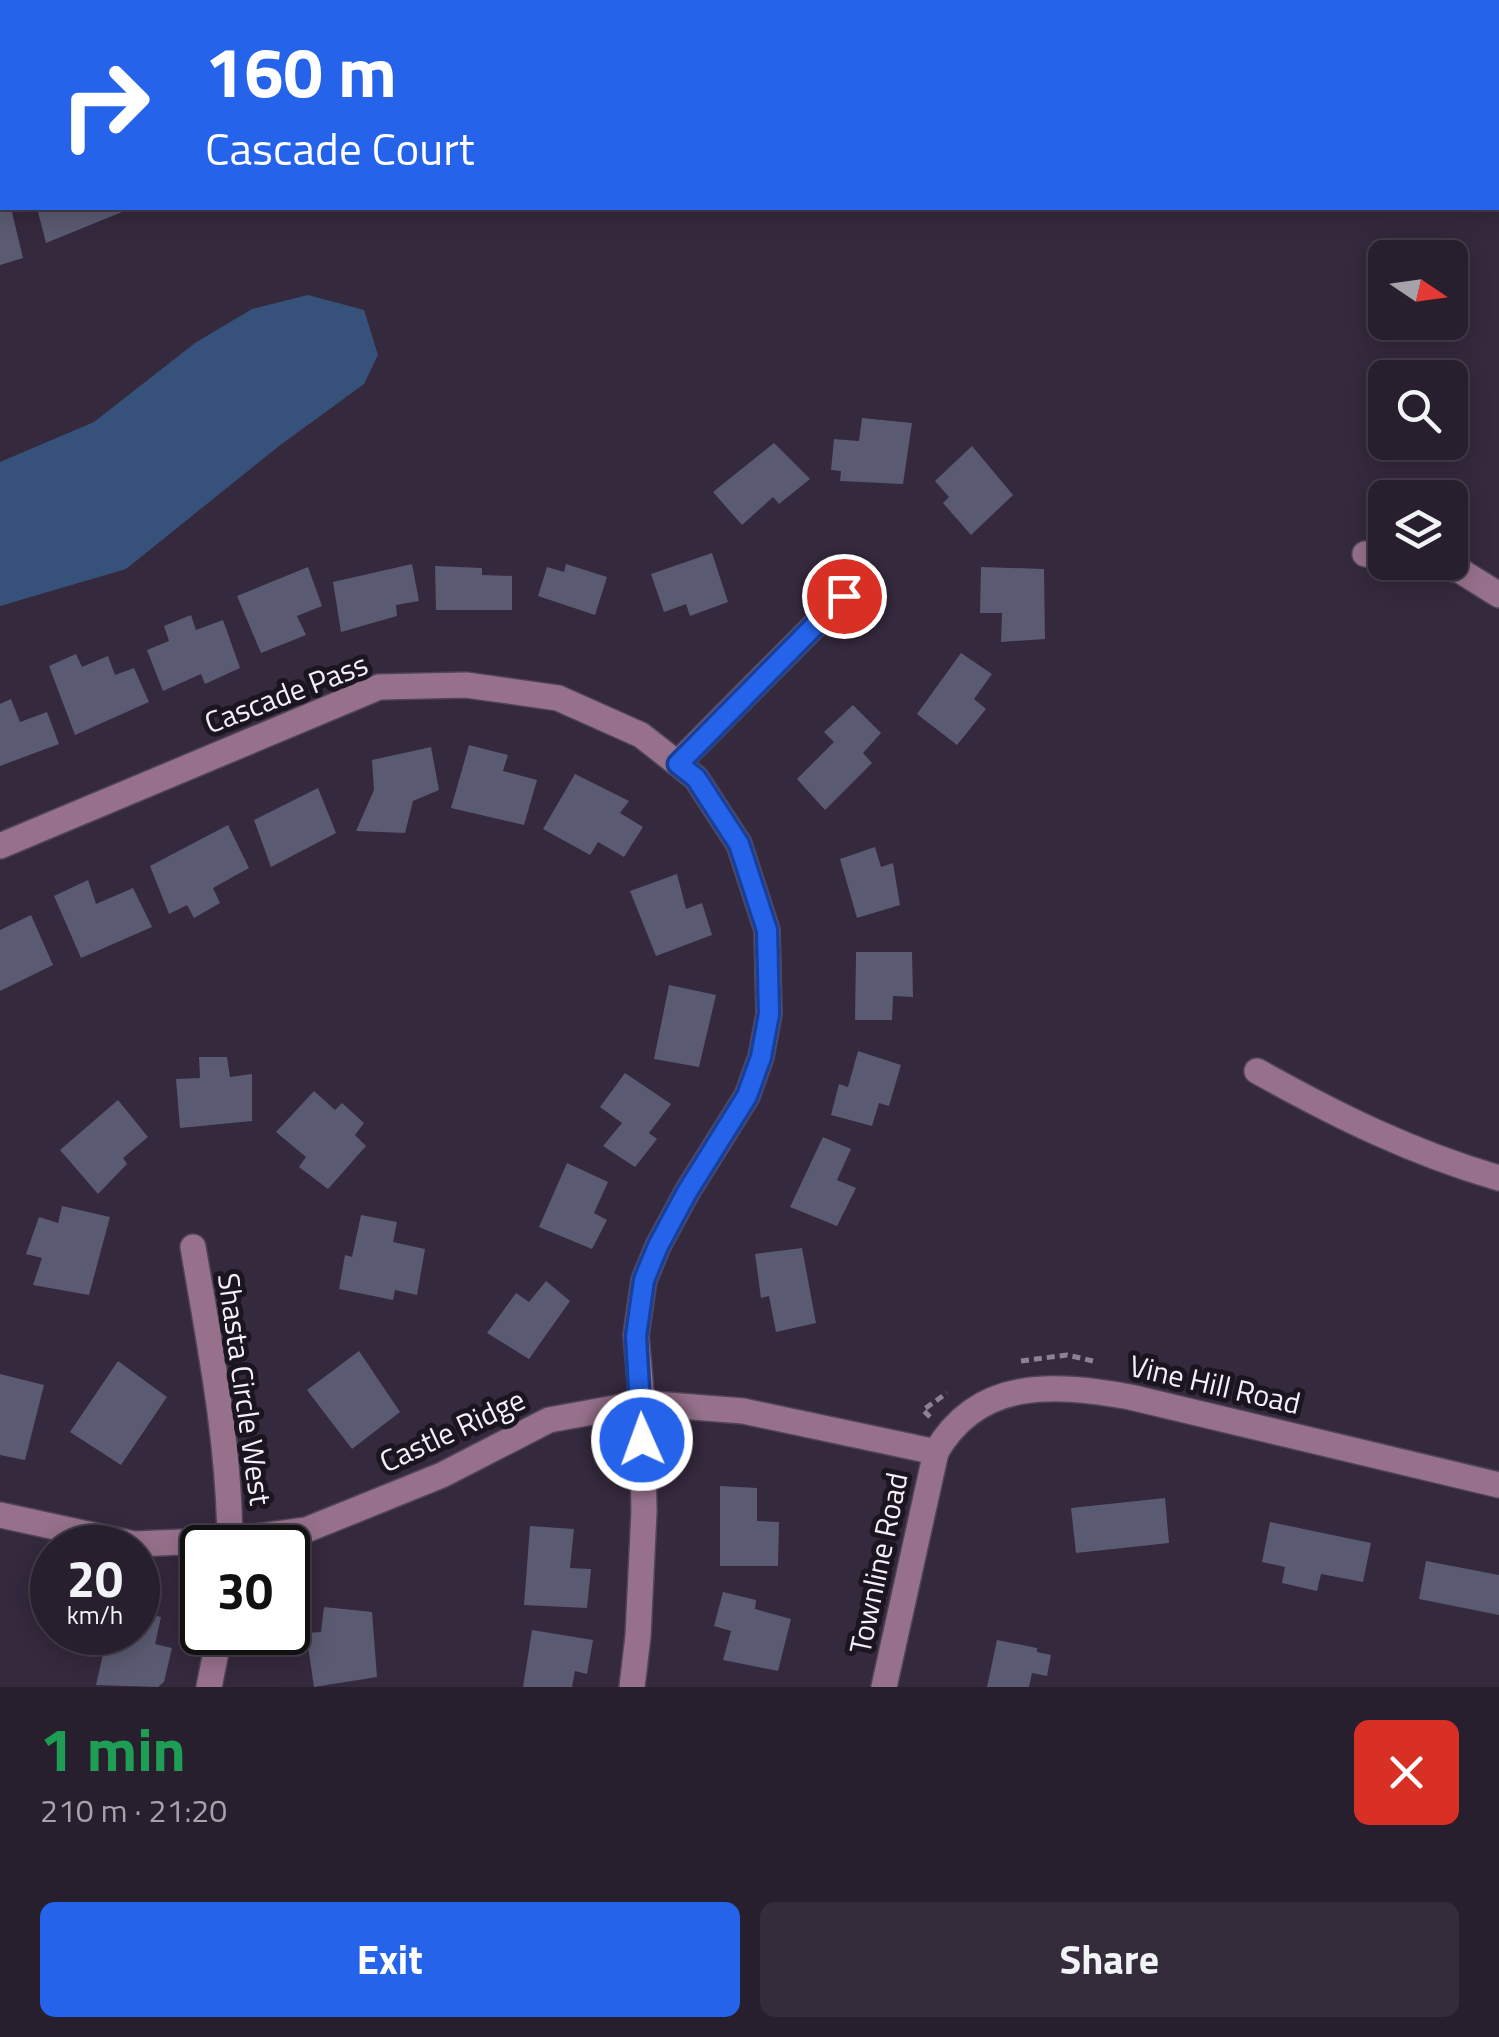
<!DOCTYPE html>
<meta charset="utf-8">
<style>
:root{--surface:#281f2e;--page:#342c3a;--text:#f1f3f6;--muted:#a5a2aa;--line:#443d4a;--accent:#2563eb}
body{margin:0;font-family:"Titillium Web",sans-serif;background:var(--page);color:var(--text);height:100vh;display:flex;flex-direction:column;font-size:38px;white-space:nowrap}
*{box-sizing:border-box;margin:0}
p{font-size:32px;color:var(--muted)}
.icon{flex:none;width:55px;height:55px;fill:none;stroke:currentColor;stroke-width:2;stroke-linecap:round;stroke-linejoin:round}
.map{position:relative;height:1687px;overflow:hidden}
.drawer{display:flex;flex-direction:column;background:var(--surface);flex:1}
.drawer>*{flex:none}
.banner{position:absolute;left:0px;top:0px;width:1500px;height:210px;box-shadow:0 5px 25px #0003,0 0 0 2px var(--line);background:#2563eb;color:#fff;overflow:hidden}
.needle{width:65px;rotate:103deg}
.tools{position:absolute;left:1368px;top:240px;display:grid;gap:20px}
.tools a{display:grid;place-items:center;width:100px;height:100px;border-radius:15px;background:var(--surface);box-shadow:0 5px 25px #0003,0 0 0 2px var(--line);font-size:50px}
.speed{position:absolute;left:30px;top:1525px;display:flex;gap:20px;font-size:50px;font-weight:700;text-align:center}
.speed>*{display:grid;place-content:center;width:130px;height:130px;border-radius:50%;background:var(--surface);box-shadow:0 5px 25px #0003,0 0 0 2px var(--line);line-height:1}
.speed small{font-size:25px;font-weight:400}
.speed .limit{border:5px solid #111;border-radius:15px;background:#fff;color:#111}
.pin{position:absolute;display:grid;place-items:center;width:85px;height:85px;color:#fff;margin:-42px;border:5px solid #fff;border-radius:50%;box-shadow:0 2px 10px #0007}
.me{position:absolute;width:110px;margin:-55px;rotate:358deg;stroke-linejoin:round;filter:drop-shadow(0 0 8px #0008)}
.turn{display:flex;align-items:center;gap:35px;height:210px;padding:0 40px;font-size:45px}
.turn .icon{width:130px;height:130px;stroke-width:2.5}
.turn b{display:block;font-size:70px;line-height:85px}
.round{display:grid;place-items:center;flex:none;width:105px;height:105px;border-radius:15px;background:var(--page)}
.summary{display:flex;align-items:center;justify-content:space-between;height:170px;padding:0 40px}
h1{font-size:60px;font-weight:700;line-height:75px;color:#1e9e55}
.button{display:flex;gap:20px;margin-top:auto;padding:20px 40px}
.button a{flex:1;height:115px;border-radius:15px;background:var(--accent);color:#fff;font-size:40px;font-weight:700;line-height:115px;text-align:center}
.button a+a{background:var(--page);color:var(--text)}
.map>svg:first-child{display:block}
.water{fill:#37527a}
.building{fill:#5a5a72}
.lines{fill:none;stroke-linecap:round;stroke-linejoin:round}
.minor-casing{stroke:#504558;stroke-width:28}
.path{stroke:#8b8292;stroke-width:5;stroke-dasharray:8 5;stroke-linecap:butt}
.minor{stroke:#97718c;stroke-width:25}
.route-casing{stroke:#184099;stroke-width:25}
.route{stroke:#2563eb;stroke-width:18}
.labels{text-anchor:middle;dominant-baseline:central;stroke-width:10;stroke-linejoin:round;paint-order:stroke}
.street-label{font-size:30px;fill:#f5eefb;stroke:#1a151e}
</style>
<div class="map">
<svg width="1499" height="1687" viewBox="0 0 1499 1687">
<rect width="100%" height="100%" fill="#35293d"/>
<path class="water" d="M308 295 364 310 378 355 364 384 279 446 126 569 0 606V462L94 422 195 343 252 309Z"/>
<g class="building">
<path d="M0 208H11L23 258 0 265Z"/>
<path d="M37 208H120L122 212 46 243Z"/>
<path d="M862 418 912 423 903 484 840 481 841 471 831 470 834 439 859 441Z"/>
<path d="M774 443 810 479 779 504 773 497 742 525 713 492Z"/>
<path d="M972 446 1013 495 971 535 943 503 949 497 935 481Z"/>
<path d="M712 553 728 602 690 616 686 604 664 612 651 574Z"/>
<path d="M412 564 419 601 396 605 397 616 341 632 333 582Z"/>
<path d="M566 564 607 577 595 615 538 596 547 567 564 572Z"/>
<path d="M435 566 482 568V575L512 576V610H436Z"/>
<path d="M308 567 322 606 297 616 306 635 261 653 237 596Z"/>
<path d="M981 567 1044 569 1045 639 1001 642 1002 613H980Z"/>
<path d="M191 615 196 630 223 620 240 668 205 684 201 674 163 691 147 650 169 641 164 626Z"/>
<path d="M961 653 992 674 974 699 986 709 957 745 917 714Z"/>
<path d="M76 654 82 667 108 656 115 675 134 668 149 702 75 735 49 666Z"/>
<path d="M11 699 20 722 47 712 59 744 0 766V704Z"/>
<path d="M853 705 881 733 863 753 872 763 825 810 797 779 834 742 824 732Z"/>
<path d="M469 745 508 755 503 771 537 780 524 825 451 808Z"/>
<path d="M431 747 439 790 413 801 405 833 356 831 374 790 372 760Z"/>
<path d="M575 774 629 801 620 813 643 827 624 857 598 842 590 855 543 829Z"/>
<path d="M318 788 336 833 271 867 254 820Z"/>
<path d="M228 825 249 868 213 888 220 903 194 918 187 905 169 914 150 866Z"/>
<path d="M875 847 881 867 893 863 900 905 857 918 840 859Z"/>
<path d="M677 874 686 909 702 903 712 935 656 956 630 891Z"/>
<path d="M88 880 96 904 133 888 152 927 81 958 54 896Z"/>
<path d="M31 915 53 965 0 991V930Z"/>
<path d="M856 952H912L913 997 893 996 892 1020H855Z"/>
<path d="M669 985 716 995 699 1067 654 1059Z"/>
<path d="M858 1051 901 1065 889 1106 879 1103 872 1126 831 1115 839 1084 848 1087Z"/>
<path d="M199 1057H227L230 1077 252 1074V1121L180 1128 176 1079 200 1078Z"/>
<path d="M625 1073 671 1104 649 1133 657 1139 635 1167 603 1146 622 1123 600 1107Z"/>
<path d="M314 1091 335 1110 342 1103 364 1123 355 1135 366 1146 328 1189 299 1167 306 1157 276 1132Z"/>
<path d="M118 1100 148 1137 123 1158 127 1164 98 1194 60 1150Z"/>
<path d="M823 1137 851 1149 837 1180 856 1188 837 1226 790 1207Z"/>
<path d="M567 1163 608 1182 594 1213 607 1220 592 1249 539 1227Z"/>
<path d="M62 1206 110 1217 89 1295 33 1285 42 1258 26 1254 39 1217 58 1223Z"/>
<path d="M361 1215 397 1222 393 1242 425 1249 417 1295 395 1290 393 1300 339 1289 345 1255 352 1257Z"/>
<path d="M802 1248 816 1323 776 1332 769 1296 761 1298 755 1254Z"/>
<path d="M546 1281 570 1301 529 1359 487 1333 516 1293 529 1302Z"/>
<path d="M359 1351 400 1412 352 1449 307 1390Z"/>
<path d="M118 1361 167 1397 121 1465 70 1432Z"/>
<path d="M0 1374 44 1385 25 1460 0 1455Z"/>
<path d="M720 1486 757 1488V1521L779 1522 778 1566H720Z"/>
<path d="M1165 1498 1169 1543 1076 1553 1071 1508Z"/>
<path d="M1270 1522 1371 1543 1363 1582 1321 1574 1317 1591 1282 1583 1285 1567 1262 1562Z"/>
<path d="M530 1526 574 1529 570 1568 591 1569 587 1608 524 1605Z"/>
<path d="M1426 1561 1499 1575V1615L1419 1599Z"/>
<path d="M723 1592 756 1600 755 1609 791 1619 778 1671 723 1660 731 1631 714 1626Z"/>
<path d="M324 1607 372 1612 377 1677 314 1687 306 1633 321 1632Z"/>
<path d="M138 1611 161 1617 155 1644 172 1648 164 1682 158 1687 96 1685 108 1632H138Z"/>
<path d="M532 1630 593 1640 587 1674 575 1671 572 1687H523Z"/>
<path d="M997 1640 1037 1648V1652L1051 1655 1047 1676 1032 1673 1029 1687H987Z"/>
</g>
<g class="lines">
<g class="minor-casing">
<g id="minor">
<path d="M839 0 842 2"/>
<path d="M215 2 218 0"/>
<path d="M1406 2 1409 0"/>
<path d="M0 110 2 109"/>
<path d="M1365 554 1385 557"/>
<path d="M1425 562 1459 570 1499 595"/>
<path d="M678 763 844 596"/>
<path d="M0 846 379 687 466 685 558 698 641 735 696 778 739 844 767 930 769 1014 761 1057 747 1096 687 1192 658 1246 644 1280 636 1335 642 1403 644 1512 638 1636 632 1687"/>
<path d="M1257 1071C1336 1115 1412 1153 1499 1178"/>
<path d="M193 1247C210 1346 230 1446 230 1548"/>
<path d="M0 1515 134 1544 230 1540 306 1530 442 1475 549 1420 642 1403 743 1411 936 1452"/>
<path d="M209 1687 220 1632"/>
<path d="M884 1687 936 1452C979 1377 1055 1384 1130 1397L1499 1485"/>
</g>
</g>
<g class="path">
<path d="M1021 1361 1067 1355 1093 1361"/>
<path d="M930 1417 923 1410 947 1393"/>
</g>
<use href="#minor" class="minor"/>
</g>
<g class="lines">
<g class="route-casing">
<path id="route" d="M642 1440 636 1336 644 1280 658 1246 687 1192 747 1096 761 1057 769 1014 767 930 739 844 696 778 678 764 844 596"/>
</g>
<use href="#route" class="route"/>
</g>
<g class="labels">
<g class="street-label">
<text transform="translate(286 693) rotate(-21)">Cascade Pass</text>
<text transform="translate(1215 1384) rotate(13)">Vine Hill Road</text>
<text transform="translate(245 1389) rotate(82)">Shasta Circle West</text>
<text transform="translate(452 1430) rotate(-25)">Castle Ridge</text>
<text transform="translate(878 1563) rotate(-78)">Townline Road</text>
</g>
</g>
</svg>
<div class="tools">
<a><svg class="needle" viewBox="-14 -14 28 28"><path d="M0-13l5 13h-10z" fill="#e53935"/><path d="M0 13l5-13h-10z" fill="#a5a2aa"/></svg></a>
<a><svg class="icon" aria-label="search" viewBox="0 0 24 24"><circle cx="10" cy="10" r="6"/><path d="M15 15l6 6"/></svg></a>
<a><svg class="icon" aria-label="layers" viewBox="0 0 24 24"><path d="M12 4l9 5-9 5-9-5zM3 14l9 5 9-5"/></svg></a>
</div>
<div class="speed"><div>20<small>km/h</small></div><div class="limit">30</div></div>
<div class="pin" style="left:844px;top:596px;background:#d93025"><svg class="icon" aria-label="arrive" viewBox="0 0 24 24"><path d="M6 21V4h12l-3 4 3 4H6"/></svg></div>
<svg class="me" style="left:642px;top:1440px" viewBox="-20 -20 40 40"><circle r="17" fill="#2563eb" stroke="#fff" stroke-width="3"/><path d="M0-11L8 9 0 5-8 9z" fill="#fff"/></svg>
<div class="banner">
<div class="turn"><svg class="icon" aria-label="right" viewBox="0 0 24 24"><path d="M7 20v-9h11M14 6l5 5-5 5"/></svg><div><b>160 m</b>Cascade Court</div></div>
</div>
</div>
<section class="drawer">
<div class="summary"><div><h1>1 min</h1><p>210 m · 21:20</p></div><a class="round" style="background:#d93025;color:#fff"><svg class="icon" aria-label="close" viewBox="0 0 24 24"><path d="M6 6l12 12M18 6L6 18"/></svg></a></div>
<div class="button"><a>Exit</a><a>Share</a></div>
</section>
